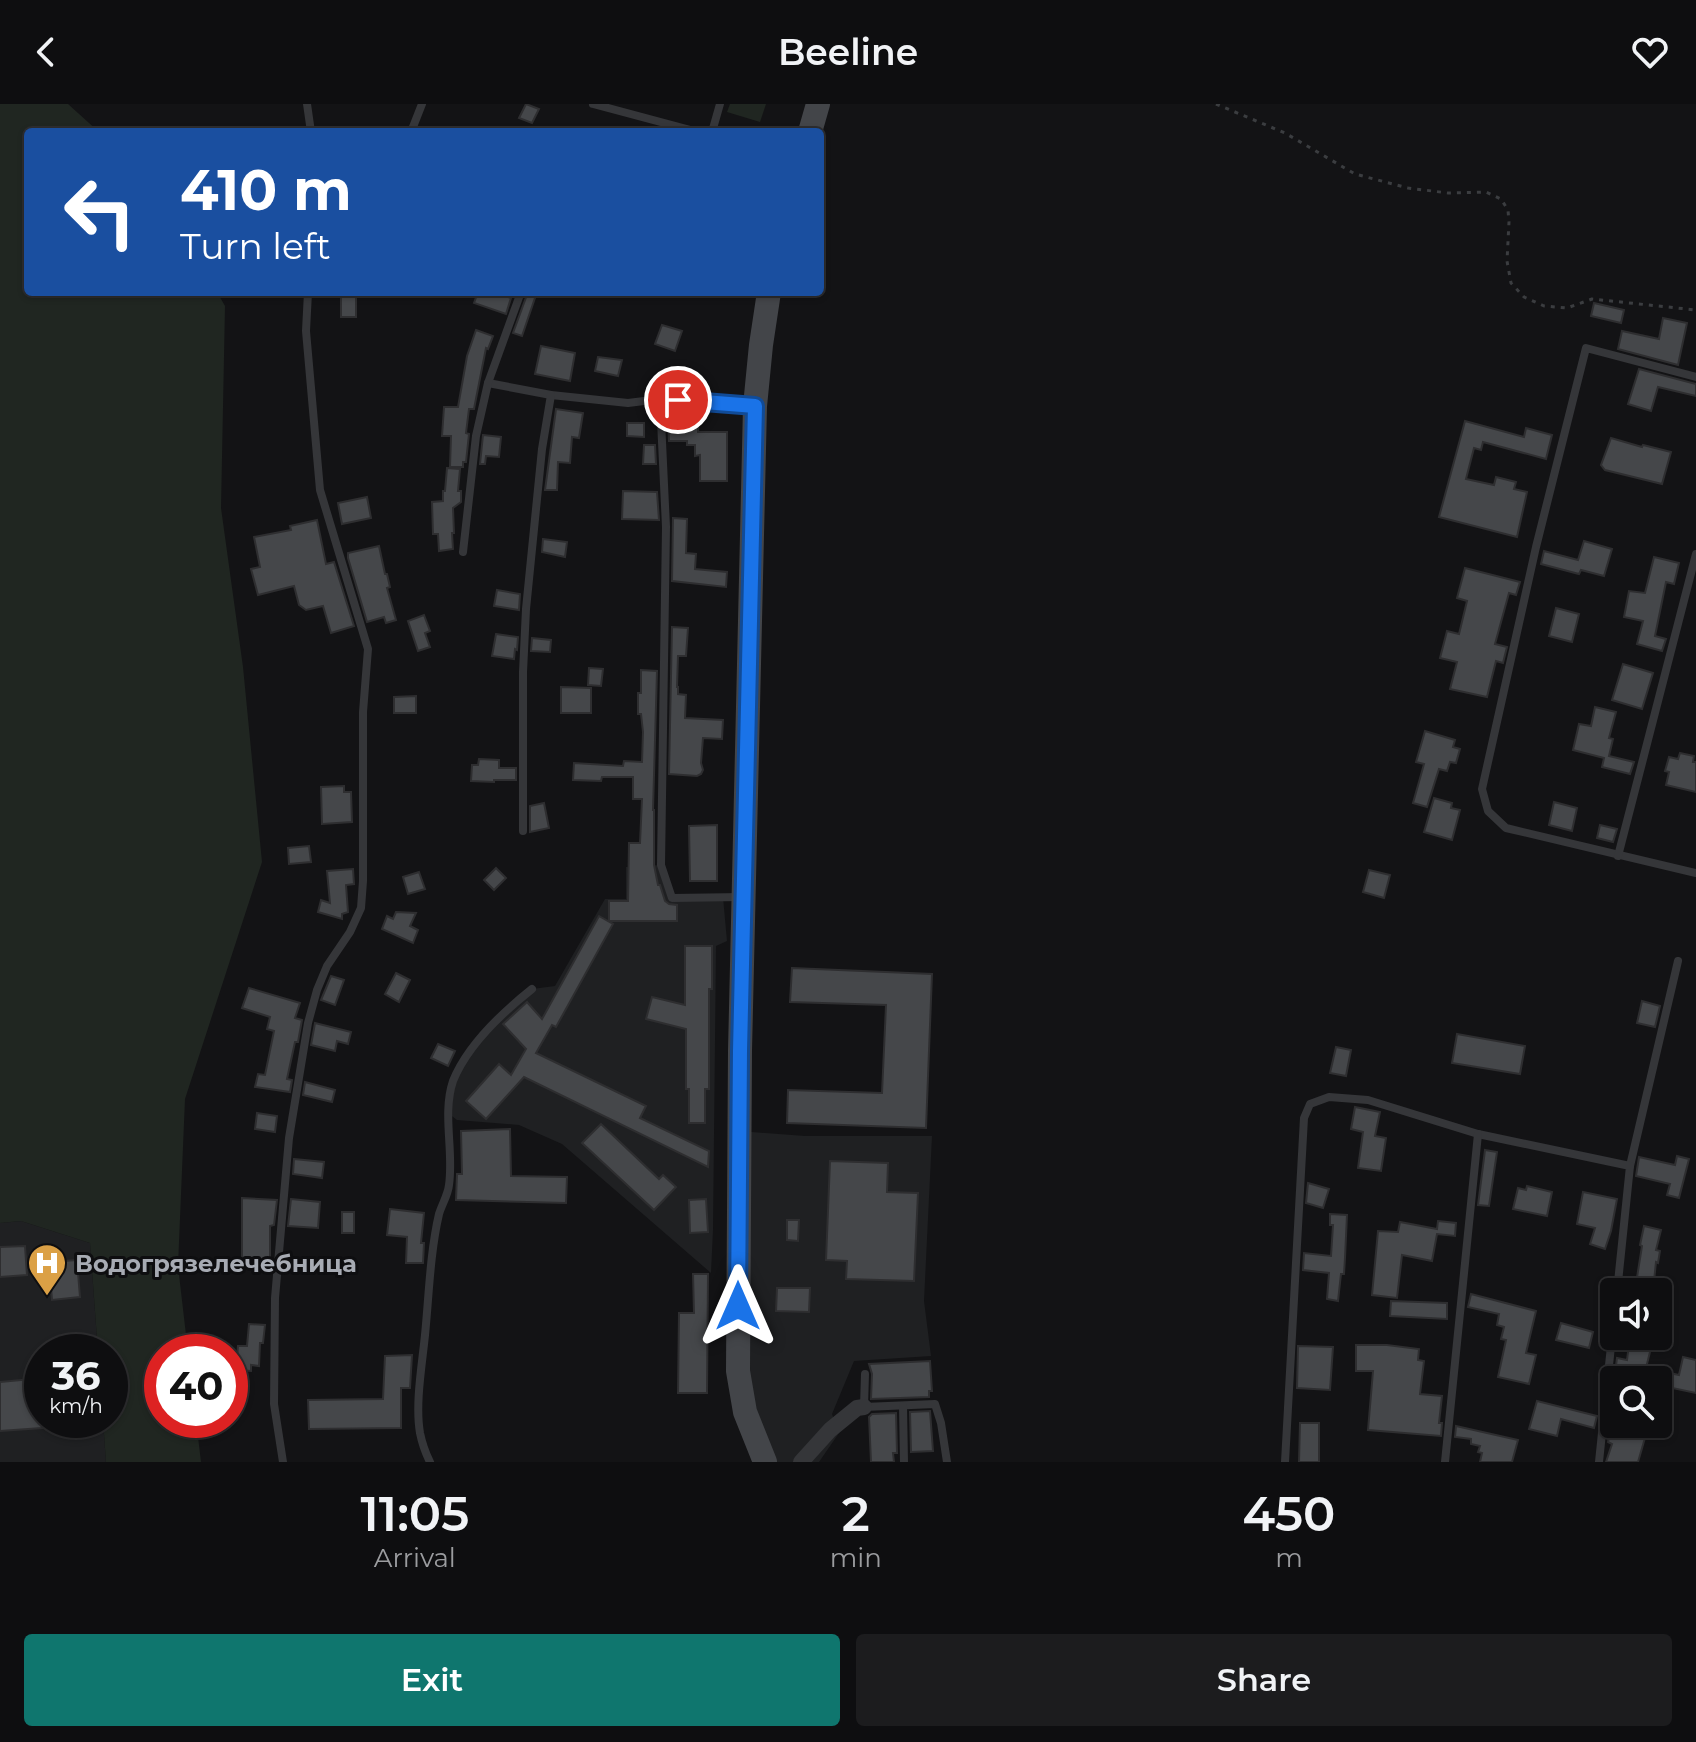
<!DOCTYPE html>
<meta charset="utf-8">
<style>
:root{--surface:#0e0e10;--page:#1c1c1e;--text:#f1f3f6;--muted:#9b9c9f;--line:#2e2e30;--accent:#0f766e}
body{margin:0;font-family:Montserrat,sans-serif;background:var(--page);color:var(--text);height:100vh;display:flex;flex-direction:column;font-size:30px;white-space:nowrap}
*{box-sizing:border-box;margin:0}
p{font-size:26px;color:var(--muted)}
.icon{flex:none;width:44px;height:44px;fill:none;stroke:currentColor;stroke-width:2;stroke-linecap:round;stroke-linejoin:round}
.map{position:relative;height:1358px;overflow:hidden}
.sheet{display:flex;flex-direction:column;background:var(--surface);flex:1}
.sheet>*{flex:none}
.banner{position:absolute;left:24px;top:24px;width:800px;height:168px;border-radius:8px;box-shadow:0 2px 6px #0004,0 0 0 2px var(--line);background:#1a4fa0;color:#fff;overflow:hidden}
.fabs{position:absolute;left:1600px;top:1174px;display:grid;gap:16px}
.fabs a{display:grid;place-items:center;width:72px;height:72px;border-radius:8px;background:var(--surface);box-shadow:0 2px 6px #0004,0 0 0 2px var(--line);font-size:40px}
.speed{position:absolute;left:24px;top:1230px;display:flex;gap:16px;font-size:40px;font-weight:700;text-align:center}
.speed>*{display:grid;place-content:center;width:104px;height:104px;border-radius:50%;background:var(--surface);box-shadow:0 2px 6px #0004,0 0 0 2px var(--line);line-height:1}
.speed small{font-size:20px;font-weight:400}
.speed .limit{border:12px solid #d22;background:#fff;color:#111}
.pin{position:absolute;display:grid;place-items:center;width:68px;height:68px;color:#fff;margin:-34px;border:4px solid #fff;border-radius:50%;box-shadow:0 2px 8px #0007}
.me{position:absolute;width:88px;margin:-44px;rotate:0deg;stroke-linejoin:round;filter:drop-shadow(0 0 6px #0008)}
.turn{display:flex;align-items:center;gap:28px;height:168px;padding:0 24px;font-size:36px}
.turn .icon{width:104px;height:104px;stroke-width:2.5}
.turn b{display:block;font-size:56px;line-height:68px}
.eta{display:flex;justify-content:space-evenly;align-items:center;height:136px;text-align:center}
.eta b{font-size:48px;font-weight:600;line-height:56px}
.button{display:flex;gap:16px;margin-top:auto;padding:16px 24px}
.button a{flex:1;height:92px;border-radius:8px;background:var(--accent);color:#fff;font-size:32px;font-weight:600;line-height:92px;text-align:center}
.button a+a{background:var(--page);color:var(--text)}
header{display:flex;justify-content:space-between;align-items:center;height:104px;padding:0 24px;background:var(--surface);font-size:36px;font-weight:600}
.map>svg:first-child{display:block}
.built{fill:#1f2022}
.green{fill:#202621}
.building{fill:#45474a;stroke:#2e2e30;stroke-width:2}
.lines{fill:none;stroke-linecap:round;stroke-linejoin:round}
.path{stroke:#3b3d40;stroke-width:3;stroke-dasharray:4 6;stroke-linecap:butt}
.lane{stroke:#353639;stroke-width:8}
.street{stroke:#353639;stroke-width:16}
.secondary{stroke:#434549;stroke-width:24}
.route-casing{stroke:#114b97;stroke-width:20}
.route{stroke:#1a73e8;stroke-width:14}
.labels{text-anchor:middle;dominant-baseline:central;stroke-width:6;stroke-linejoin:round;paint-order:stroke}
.poi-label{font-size:24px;font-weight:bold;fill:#a7abb3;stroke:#0e0e10;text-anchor:start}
</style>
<header><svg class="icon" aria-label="back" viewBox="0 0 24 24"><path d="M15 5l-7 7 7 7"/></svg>Beeline<svg class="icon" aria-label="heart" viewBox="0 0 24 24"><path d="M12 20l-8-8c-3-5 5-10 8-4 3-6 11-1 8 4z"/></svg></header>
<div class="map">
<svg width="1696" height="1358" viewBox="0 0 1696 1358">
<rect width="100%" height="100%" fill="#131315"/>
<g class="built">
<path d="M661 761 673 794 723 793 727 837 716 842 713 1126 711 1169 562 1040 519 1021 457 1016 448 1009 453 979 484 929 532 885 555 882 605 795H626V763Z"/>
<path d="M739 1027 805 1032H932L924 1197 931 1252 854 1257 832 1310 839 1329 819 1358H765L745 1308Z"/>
<path d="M21 1117 90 1139 98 1248H42V1316H103L106 1358H0V1119Z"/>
</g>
<g class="green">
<path d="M0 0H68L99 28H28V188H217L225 202 221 404 243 563 262 758 185 995 178 1162 188 1248H162V1316H196L201 1358H106L103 1316H110V1248H98L90 1139 21 1117 0 1119Z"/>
<path d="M730 0H766L760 18 727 8Z"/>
</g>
<g class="building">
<path d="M526 0 539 5 532 19 519 14Z"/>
<path d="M478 188H494L511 194 506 210 474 199Z"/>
<path d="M528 188H537L522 232 513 229Z"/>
<path d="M356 192V213H341V193Z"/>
<path d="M1594 199 1624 206 1621 219 1591 212Z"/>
<path d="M1663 214 1687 219 1678 261 1618 245 1622 227 1659 235Z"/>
<path d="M662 221 682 227 675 247 655 240Z"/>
<path d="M476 226 493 232 488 245 486 244 474 305H469L466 329 469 330 466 358H463V363H450L451 332H442L444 303H458L467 252Z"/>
<path d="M541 242 575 249 570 277 535 270Z"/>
<path d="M598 253 622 256 618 272 595 267Z"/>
<path d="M1639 265 1696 280V292L1658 283 1651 307 1628 300Z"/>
<path d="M556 305 583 309 579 334 572 333 570 359 558 358 557 386H545Z"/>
<path d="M668 313H698V328H727V377H700V351L695 352V341H687V337H669Z"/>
<path d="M1465 317 1524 333 1526 324 1552 331 1546 355 1483 338 1481 346 1474 344 1466 375 1494 381 1496 373 1516 378 1514 385 1527 388 1517 433 1439 413Z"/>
<path d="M627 319H644V333L627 332Z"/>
<path d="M483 331 501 333 499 353 486 352 485 360H480Z"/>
<path d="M1611 334 1642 343 1643 341 1671 348 1662 380 1605 366 1601 361Z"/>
<path d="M644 341H655L656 360H643Z"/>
<path d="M447 364 460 365 458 387H461V398L453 404 454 429H452L453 445 439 447 438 430H433L432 398 443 397V387H445Z"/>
<path d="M623 387 657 388 659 416 622 415Z"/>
<path d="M367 393 371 414 342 420 338 399Z"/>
<path d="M673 414 687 415 686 449 696 450 695 465 727 468 726 483 672 477Z"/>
<path d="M317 416 326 460 334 458 354 522 331 529 323 502 306 506 299 501 294 482 258 491 251 465 260 463 254 433 291 426 290 422Z"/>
<path d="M543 435 567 438 565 453 542 448Z"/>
<path d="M1584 437 1612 445 1604 472 1581 466 1579 470 1541 460 1544 447 1578 456Z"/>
<path d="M379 442 385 470H387L390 483 387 484 396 516 386 519 384 513 367 518 348 454V449Z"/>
<path d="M1654 453 1679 459 1674 480 1666 478 1655 532 1666 535 1662 547 1637 540 1643 517 1624 513 1629 487 1645 489Z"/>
<path d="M1465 464 1520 478 1516 491 1509 489 1495 540 1507 543 1503 559 1496 557 1487 593 1450 585 1457 558 1440 554 1447 527 1459 530 1467 497 1457 494Z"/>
<path d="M497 486 520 490 519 506 494 502Z"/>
<path d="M1556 504 1579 510 1572 538 1549 532Z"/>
<path d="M424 511 430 527 425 529 430 543 418 547 408 517Z"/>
<path d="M672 523 688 524 686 552H678L677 583H678V590L686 591 685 614 723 616 722 635 703 634 701 659 703 666 701 670 697 672 669 670Z"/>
<path d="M496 530 518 533 517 546 515 545 514 555 492 552Z"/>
<path d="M532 534 551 536 550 548 531 547Z"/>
<path d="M1623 560 1653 569 1642 605 1612 596Z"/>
<path d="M589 564 603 565 601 582 588 581Z"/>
<path d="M641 566 657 567 653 706H654V761L658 781H660L665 797 669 800 677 801V817H609V797H628L629 739H640L642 695H633V673H602L601 677 573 676 574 659 623 662 624 657 642 658 643 628 641 610H638V589H641Z"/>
<path d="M561 583 591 584V609H561Z"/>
<path d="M416 592V609H394V593Z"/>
<path d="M1595 603 1616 608 1609 634 1613 635 1609 652 1634 658 1630 670 1602 663 1604 654 1573 646 1579 620 1591 622Z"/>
<path d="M1425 627 1455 636 1453 643 1460 645 1456 659 1450 658 1447 667 1439 665 1427 703 1413 699 1424 660 1416 658Z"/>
<path d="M1680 649 1694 652 1693 658H1696V688L1666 681 1669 668 1665 667 1669 653 1678 655Z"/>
<path d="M479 655 499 656V664H516V676H494V678L471 677 472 661H478Z"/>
<path d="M344 682V688H351L352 718 322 720 321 683Z"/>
<path d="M1434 694 1452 699 1451 704 1460 706 1452 736 1424 728Z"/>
<path d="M1554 698 1577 704 1572 727 1549 721Z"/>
<path d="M544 699 549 724 530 728V702Z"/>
<path d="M717 721V777H690L689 722Z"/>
<path d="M1600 721 1617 725 1613 738 1597 734Z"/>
<path d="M309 742 311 758 289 760 288 744Z"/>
<path d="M496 764 506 774 494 786 484 776Z"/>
<path d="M353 765 354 780 346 781 348 808 342 810V815L318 808 321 796 330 799 327 767Z"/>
<path d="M1369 766 1390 771 1384 794 1363 788Z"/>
<path d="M419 768 425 785 408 790 403 773Z"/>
<path d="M396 808 416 809 410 822 418 826 413 839 382 825 387 812 393 815Z"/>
<path d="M599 812 613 820 556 923 552 921 536 949 646 1002 640 1014 709 1047 708 1063 524 973 486 1015 466 997 499 960 511 971 526 945 503 920 527 898 542 915Z"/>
<path d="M685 842H712V885H709V985H705V1019H689V985H686V925L646 915 652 893 685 901Z"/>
<path d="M792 864 932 870 926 1024 787 1019 788 986 882 989 886 901 790 898Z"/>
<path d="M396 869 410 876 399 898 385 890Z"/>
<path d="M331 872 344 876 335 901 321 896Z"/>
<path d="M249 884 300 899 295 914 302 916 298 938H295L287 975 292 976 290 988 255 983 258 970 265 971 274 927 267 925 270 913 242 904Z"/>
<path d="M1642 897 1660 902 1655 923 1637 919Z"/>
<path d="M315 919 351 928 348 940 337 937 335 947 311 941Z"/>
<path d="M1457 930 1525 942 1520 970 1452 959Z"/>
<path d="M438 940 455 947 448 962 431 954Z"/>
<path d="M1336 943 1351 946 1346 972 1330 969Z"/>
<path d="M305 978 335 986 332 998 303 991Z"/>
<path d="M1355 1003 1380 1008 1375 1032 1386 1034 1381 1067 1358 1064 1363 1028 1351 1025Z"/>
<path d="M257 1009 277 1012 275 1028 255 1025Z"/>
<path d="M601 1020 659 1075 663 1071 676 1083 654 1106 582 1039Z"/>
<path d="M510 1025 511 1072 567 1073 566 1099 456 1096 457 1070H462L461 1027Z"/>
<path d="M1485 1046 1497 1048 1489 1102 1478 1101Z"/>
<path d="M1677 1052 1689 1055 1679 1094 1667 1091 1670 1080 1636 1072 1639 1053 1675 1061Z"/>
<path d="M294 1055 324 1058 322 1074 293 1070Z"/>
<path d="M830 1057 888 1059 887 1088 918 1089 914 1177 846 1175 847 1157 826 1156Z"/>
<path d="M1308 1079 1329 1085 1323 1104 1306 1099Z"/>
<path d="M1527 1082 1552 1088 1547 1112 1513 1105 1518 1084 1526 1086Z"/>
<path d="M1583 1088 1617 1095 1611 1127 1605 1145 1590 1140 1595 1124 1577 1120Z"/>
<path d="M242 1094 277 1096 274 1121 270 1122V1156H242Z"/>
<path d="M291 1095 320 1098 318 1124 288 1122Z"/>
<path d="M706 1095 708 1128 690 1129 689 1096Z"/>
<path d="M390 1105 424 1109 421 1139H424L423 1159H406L407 1133 387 1131Z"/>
<rect x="342" y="1108" width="12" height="21"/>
<path d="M1330 1110 1347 1111 1345 1154 1344 1170H1341L1338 1197 1327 1195 1329 1169 1303 1166 1304 1149 1331 1152 1333 1121H1330Z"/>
<path d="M787 1116H799L798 1137 787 1136Z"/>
<path d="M1438 1117 1456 1119 1455 1132 1437 1130 1432 1157 1402 1151 1397 1194 1372 1191 1378 1127 1398 1128 1400 1118 1437 1125Z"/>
<path d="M1644 1122 1661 1126 1656 1146 1660 1147 1658 1159 1656 1158 1653 1187 1635 1186 1642 1142 1640 1141Z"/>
<path d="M25 1142 27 1171 0 1173V1143Z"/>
<path d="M77 1156 80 1193 52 1196 49 1158Z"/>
<path d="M693 1170H708L707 1289H678L679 1209H694Z"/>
<path d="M777 1184H810L809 1208 776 1207Z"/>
<path d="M1471 1190 1536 1207 1526 1249 1536 1251 1529 1280 1498 1273 1506 1236 1501 1235 1504 1223 1497 1221 1499 1210 1468 1203Z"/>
<path d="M1391 1197 1447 1199V1215L1390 1212Z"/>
<path d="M1561 1219 1593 1228 1589 1244 1556 1236Z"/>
<path d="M249 1220 265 1221 263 1239H260L259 1262 251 1261V1267L236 1266 238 1242H247Z"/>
<path d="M1630 1232H1654L1646 1264 1679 1271 1683 1253 1696 1256V1289L1658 1281V1276L1619 1275 1620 1270 1615 1269 1617 1254 1627 1256Z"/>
<path d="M1356 1241H1387L1419 1245 1418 1256 1424 1257 1420 1290 1442 1292 1439 1319H1442L1441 1332 1368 1326 1373 1267H1356Z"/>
<path d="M1298 1242 1333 1243 1330 1286 1297 1284Z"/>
<path d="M412 1251 410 1284H401V1324L309 1325 308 1296 383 1295 385 1252Z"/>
<path d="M930 1257 932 1287H929V1293L871 1295 872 1270 869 1260Z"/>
<path d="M42 1274V1324L0 1327V1278Z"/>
<path d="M1537 1297 1597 1312 1594 1324 1561 1315 1557 1332 1529 1325Z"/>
<path d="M930 1307 933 1347 911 1348 910 1308Z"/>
<path d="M896 1309 897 1349H893L894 1358H871L869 1313 872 1310Z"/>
<path d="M1300 1319H1319V1358H1299Z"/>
<path d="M1612 1320H1640L1638 1325 1647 1327 1638 1358H1606L1612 1340 1608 1338Z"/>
<path d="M1456 1322 1518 1336 1512 1358H1480L1482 1349 1478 1348 1480 1342 1471 1340V1335L1455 1333Z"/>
</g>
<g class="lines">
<path class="path" d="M1216 0 1285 29 1355 70 1408 84 1448 89 1486 88 1501 95 1508 106 1509 118 1507 157 1511 179 1524 193 1544 202 1567 204 1592 195 1696 206"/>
<g class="lane">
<path d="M307 0 311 28"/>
<path d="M593 0 698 28"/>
<path d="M411 28 422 0"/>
<path d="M712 28 720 0"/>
<path d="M1696 273 1586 244 1536 443 1482 685 1488 707 1506 724 1696 769"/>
<path d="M488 279 551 291 628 299 660 295 751 302"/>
<path d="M660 295 666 423 661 761 672 794 743 793"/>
<path d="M463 448 476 332 488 279 521 188"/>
<path d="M523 727V568L526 505 542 345 551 291"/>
<path d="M1618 752 1696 450"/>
<path d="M1630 1062 1678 857"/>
<path d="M865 1270 864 1303 935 1300 941 1319 947 1358"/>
<path d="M903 1302 904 1358"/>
<path d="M283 1358 274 1300 275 1194 289 1034 308 919 317 886 327 862 350 828 361 804 363 777V608L368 545 320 386 306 227 308 188"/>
<path d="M430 1358C426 1350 422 1339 420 1329 415 1300 422 1261 425 1231 429 1191 430 1149 439 1110 442 1100 448 1091 449 1081 454 1047 442 1010 453 977 467 942 503 908 532 885"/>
<path d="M1285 1358 1304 1014 1310 1000 1329 993 1368 996 1478 1030 1630 1062 1617 1188"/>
<path d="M1445 1358 1478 1030"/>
<path d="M1599 1358 1614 1213"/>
</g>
<path class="street" d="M801 1358 830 1326 857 1304 864 1303"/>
<g class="secondary">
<path d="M810 28 818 0"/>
<path d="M765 1358 745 1308 738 1267 740 947 755 302 761 241 769 188"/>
</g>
</g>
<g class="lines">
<g class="route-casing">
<path id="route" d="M678 296 755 302 740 947 738 1202"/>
</g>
<use href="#route" class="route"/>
</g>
<defs>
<g id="hospital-pin" transform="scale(2)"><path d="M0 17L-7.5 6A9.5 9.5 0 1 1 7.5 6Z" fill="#dba045" stroke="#0e0e10"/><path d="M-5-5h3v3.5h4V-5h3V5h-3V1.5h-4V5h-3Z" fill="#fff"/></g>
</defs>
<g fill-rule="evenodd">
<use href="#hospital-pin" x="47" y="1159"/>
</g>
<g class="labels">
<g class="poi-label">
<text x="75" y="1159">Водогрязелечебница</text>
</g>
</g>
</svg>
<div class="fabs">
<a><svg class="icon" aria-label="sound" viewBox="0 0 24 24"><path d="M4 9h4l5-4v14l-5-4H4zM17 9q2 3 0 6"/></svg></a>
<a><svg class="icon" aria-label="search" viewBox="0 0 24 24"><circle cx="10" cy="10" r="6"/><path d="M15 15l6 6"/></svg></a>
</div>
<div class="speed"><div>36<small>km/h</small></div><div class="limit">40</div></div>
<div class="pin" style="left:678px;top:296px;background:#d93025"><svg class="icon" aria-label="arrive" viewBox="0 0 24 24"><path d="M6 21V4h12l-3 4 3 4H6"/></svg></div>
<svg class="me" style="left:738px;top:1202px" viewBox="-20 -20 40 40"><path d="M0-17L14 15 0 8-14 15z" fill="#1a73e8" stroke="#fff" stroke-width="4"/></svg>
<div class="banner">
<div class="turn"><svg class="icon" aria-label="left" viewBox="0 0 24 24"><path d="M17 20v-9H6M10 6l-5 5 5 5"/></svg><div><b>410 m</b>Turn left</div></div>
</div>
</div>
<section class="sheet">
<div class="eta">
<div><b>11:05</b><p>Arrival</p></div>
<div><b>2</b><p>min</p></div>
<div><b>450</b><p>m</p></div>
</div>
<div class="button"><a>Exit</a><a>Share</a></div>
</section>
